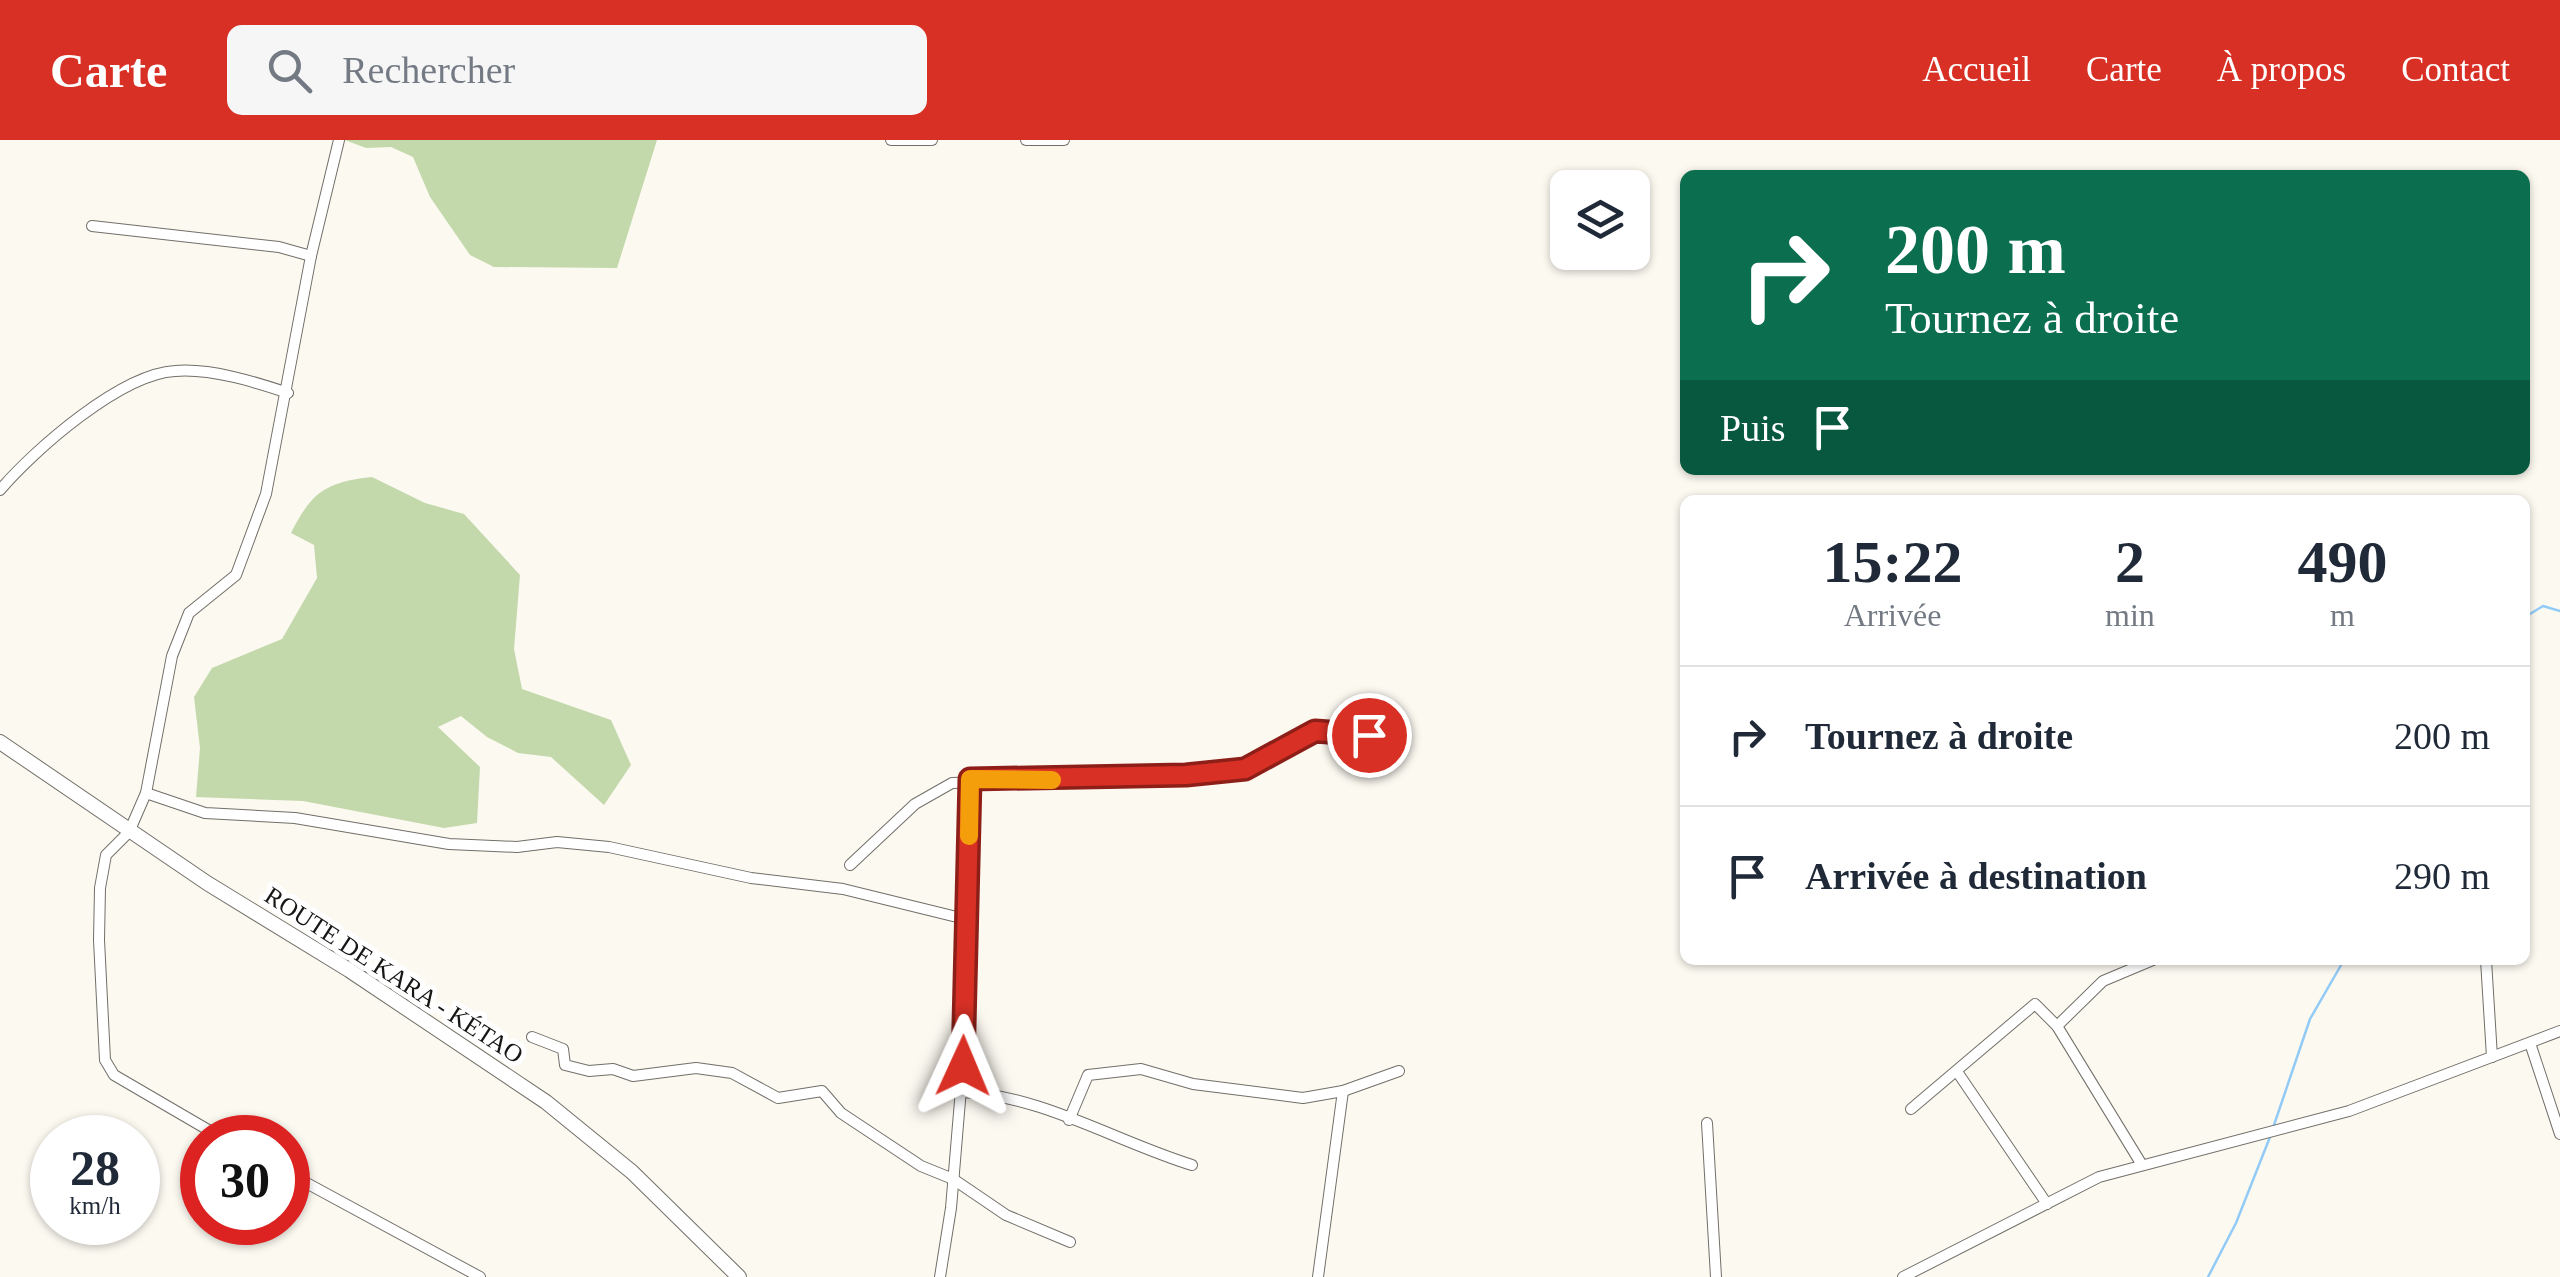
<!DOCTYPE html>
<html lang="fr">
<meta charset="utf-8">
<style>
:root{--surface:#fff;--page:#f6f6f7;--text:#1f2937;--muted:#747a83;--line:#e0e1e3;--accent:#d93025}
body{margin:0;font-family:"Times New Roman",serif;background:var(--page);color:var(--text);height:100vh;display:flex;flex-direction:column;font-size:38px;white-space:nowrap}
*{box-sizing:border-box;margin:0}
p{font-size:32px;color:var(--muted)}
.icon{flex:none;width:55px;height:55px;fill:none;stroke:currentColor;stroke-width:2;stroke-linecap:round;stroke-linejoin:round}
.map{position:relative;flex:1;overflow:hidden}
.details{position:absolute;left:1680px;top:355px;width:850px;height:470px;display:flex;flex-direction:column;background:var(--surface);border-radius:15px;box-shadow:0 2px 8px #0004}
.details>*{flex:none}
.hud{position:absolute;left:1680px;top:30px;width:850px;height:305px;border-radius:15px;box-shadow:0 2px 8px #0004;background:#0b6e4f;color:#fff;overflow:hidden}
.controls{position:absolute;left:1550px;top:30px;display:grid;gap:20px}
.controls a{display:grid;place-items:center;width:100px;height:100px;border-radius:15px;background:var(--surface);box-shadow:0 2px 8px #0004;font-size:50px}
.speed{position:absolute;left:30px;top:975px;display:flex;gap:20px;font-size:50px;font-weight:700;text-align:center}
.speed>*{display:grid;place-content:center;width:130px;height:130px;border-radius:50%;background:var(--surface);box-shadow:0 2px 8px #0004;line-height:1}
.speed small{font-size:25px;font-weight:400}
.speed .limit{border:15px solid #d22;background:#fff;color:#111}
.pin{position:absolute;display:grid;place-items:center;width:85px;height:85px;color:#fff;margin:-42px;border:5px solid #fff;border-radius:50%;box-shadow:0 2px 10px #0007}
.me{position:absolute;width:110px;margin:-55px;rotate:1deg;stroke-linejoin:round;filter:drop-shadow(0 0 8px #0008)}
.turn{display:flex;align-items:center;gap:35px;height:210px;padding:0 40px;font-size:45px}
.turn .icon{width:130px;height:130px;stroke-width:2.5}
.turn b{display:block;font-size:70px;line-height:85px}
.then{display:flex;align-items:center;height:95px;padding:0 40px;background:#0003;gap:20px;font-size:38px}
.eta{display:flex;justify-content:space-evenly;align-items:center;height:170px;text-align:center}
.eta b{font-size:60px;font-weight:600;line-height:70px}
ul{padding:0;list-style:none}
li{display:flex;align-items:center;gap:30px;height:140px;padding:0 40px;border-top:2px solid var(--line)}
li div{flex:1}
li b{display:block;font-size:38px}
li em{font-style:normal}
header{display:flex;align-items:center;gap:60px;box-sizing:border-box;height:140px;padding:0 50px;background:var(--accent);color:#fff}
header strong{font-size:48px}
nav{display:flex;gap:55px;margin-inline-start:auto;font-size:35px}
.search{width:700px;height:90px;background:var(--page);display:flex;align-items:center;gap:25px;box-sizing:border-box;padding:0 35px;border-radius:15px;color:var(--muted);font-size:38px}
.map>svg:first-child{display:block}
.green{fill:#c3d9ab}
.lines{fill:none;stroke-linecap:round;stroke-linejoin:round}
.stream{stroke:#93cbf7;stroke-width:2.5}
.minor-casing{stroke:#726f69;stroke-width:12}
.major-casing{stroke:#726f69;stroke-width:16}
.minor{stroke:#fff;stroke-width:10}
.major{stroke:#fff;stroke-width:14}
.route-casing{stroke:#8d1f18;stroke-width:25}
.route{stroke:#d93025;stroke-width:18}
.slow{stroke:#f59e0b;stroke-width:18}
.labels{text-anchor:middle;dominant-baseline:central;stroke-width:10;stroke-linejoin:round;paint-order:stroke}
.street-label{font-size:25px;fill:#171614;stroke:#fff}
</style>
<header>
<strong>Carte</strong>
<div class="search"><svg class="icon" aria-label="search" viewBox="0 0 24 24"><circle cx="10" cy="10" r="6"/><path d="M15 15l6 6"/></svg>Rechercher</div>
<nav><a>Accueil</a><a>Carte</a><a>À propos</a><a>Contact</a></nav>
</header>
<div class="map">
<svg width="2560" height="1137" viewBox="0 0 2560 1137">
<rect width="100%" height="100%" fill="#fcf9f1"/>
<g class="green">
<path d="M345 0H657L617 128 494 127 470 115 430 57 413 17 391 7 366 8Z"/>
<path d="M372 337 425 363 464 374 520 435 514 509 522 549 611 580 631 625 604 665 551 617 518 613 487 597 461 576 438 587 480 627 477 683 444 688 303 661 196 657 200 608 194 557 212 528 282 499 317 438 314 405 291 393C312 351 327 342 372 337Z"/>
</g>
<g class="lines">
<g class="stream">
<path d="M2525 477 2543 466 2560 471"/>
<path d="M2274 985 2310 879 2344 820"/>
<path d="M2208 1137 2236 1083 2270 997"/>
</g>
<g class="minor-casing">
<g id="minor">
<path d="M891 0H932"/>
<path d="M1026 0H1064"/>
<path d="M92 86 279 107 311 116"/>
<path d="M0 350C35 309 121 234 175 231 211 228 255 242 288 253"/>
<path d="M146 653 205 673 295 678 449 704 517 707 557 702 609 707 751 738 843 749 965 779"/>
<path d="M850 725 915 664 952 643 1186 635 1245 629 1315 591 1369 595"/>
<path d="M2486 820 2492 917"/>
<path d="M2057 886 2103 841 2153 820"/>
<path d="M532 897 563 909 565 925 589 931 613 929 633 936 696 928 732 933 778 958 822 951 841 973 921 1026 953 1039 1006 1075 1070 1102"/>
<path d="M2530 903 2560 994"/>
<path d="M1958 933 2047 1064"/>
<path d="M962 952C1041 955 1117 1002 1192 1025"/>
<path d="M1911 969 2035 864 2057 886 2142 1025"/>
<path d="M1069 980 1088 935 1141 929 1193 944 1303 958 1343 951 1399 931"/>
<path d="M1707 983 1716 1137"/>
<path d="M222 998 114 935 105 920 99 800 100 748 106 715 129 692 146 653 172 516 189 473 236 435 266 354 311 116 339 0"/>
<path d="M288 1033 480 1137"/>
<path d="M940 1137 951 1068 965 901 970 639"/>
<path d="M1318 1137 1343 951"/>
<path d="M1903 1137 2099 1037 2349 971 2560 891"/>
</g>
</g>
<g class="major-casing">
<path id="major" d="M0 602 207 743 349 830 546 962 632 1032 739 1137"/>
</g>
<use href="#minor" class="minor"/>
<use href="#major" class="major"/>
</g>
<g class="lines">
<g class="route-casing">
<path id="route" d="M963 926 970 639 1186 635 1245 629 1315 591 1369 595"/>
</g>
<use href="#route" class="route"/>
<path class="slow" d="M969 696 970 639 1052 640"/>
</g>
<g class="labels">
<g class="street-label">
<text transform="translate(394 835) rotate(33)">ROUTE DE KARA - KÉTAO</text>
</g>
</g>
</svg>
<div class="controls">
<a><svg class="icon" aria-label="layers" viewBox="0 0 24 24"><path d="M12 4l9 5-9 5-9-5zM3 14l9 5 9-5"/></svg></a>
</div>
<div class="speed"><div>28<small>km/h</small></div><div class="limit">30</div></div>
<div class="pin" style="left:1369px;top:595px;background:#d93025"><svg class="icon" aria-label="arrive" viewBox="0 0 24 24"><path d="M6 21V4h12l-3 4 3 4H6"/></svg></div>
<svg class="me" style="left:963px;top:926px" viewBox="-20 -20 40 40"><path d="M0-17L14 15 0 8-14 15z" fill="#d93025" stroke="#fff" stroke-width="4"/></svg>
<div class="hud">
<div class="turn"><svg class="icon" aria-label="right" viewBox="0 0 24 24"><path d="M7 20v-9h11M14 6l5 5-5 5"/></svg><div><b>200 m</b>Tournez à droite</div></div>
<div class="then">Puis<svg class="icon" aria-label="arrive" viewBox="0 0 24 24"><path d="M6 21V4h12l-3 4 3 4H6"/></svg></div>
</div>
<section class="details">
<div class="eta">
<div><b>15:22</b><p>Arrivée</p></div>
<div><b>2</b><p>min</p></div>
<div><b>490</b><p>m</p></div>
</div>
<ul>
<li><svg class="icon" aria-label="right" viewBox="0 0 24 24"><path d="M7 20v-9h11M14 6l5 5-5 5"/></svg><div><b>Tournez à droite</b></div><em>200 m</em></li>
<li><svg class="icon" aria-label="arrive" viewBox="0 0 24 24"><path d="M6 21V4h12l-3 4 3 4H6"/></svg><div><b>Arrivée à destination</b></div><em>290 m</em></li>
</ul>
</section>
</div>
